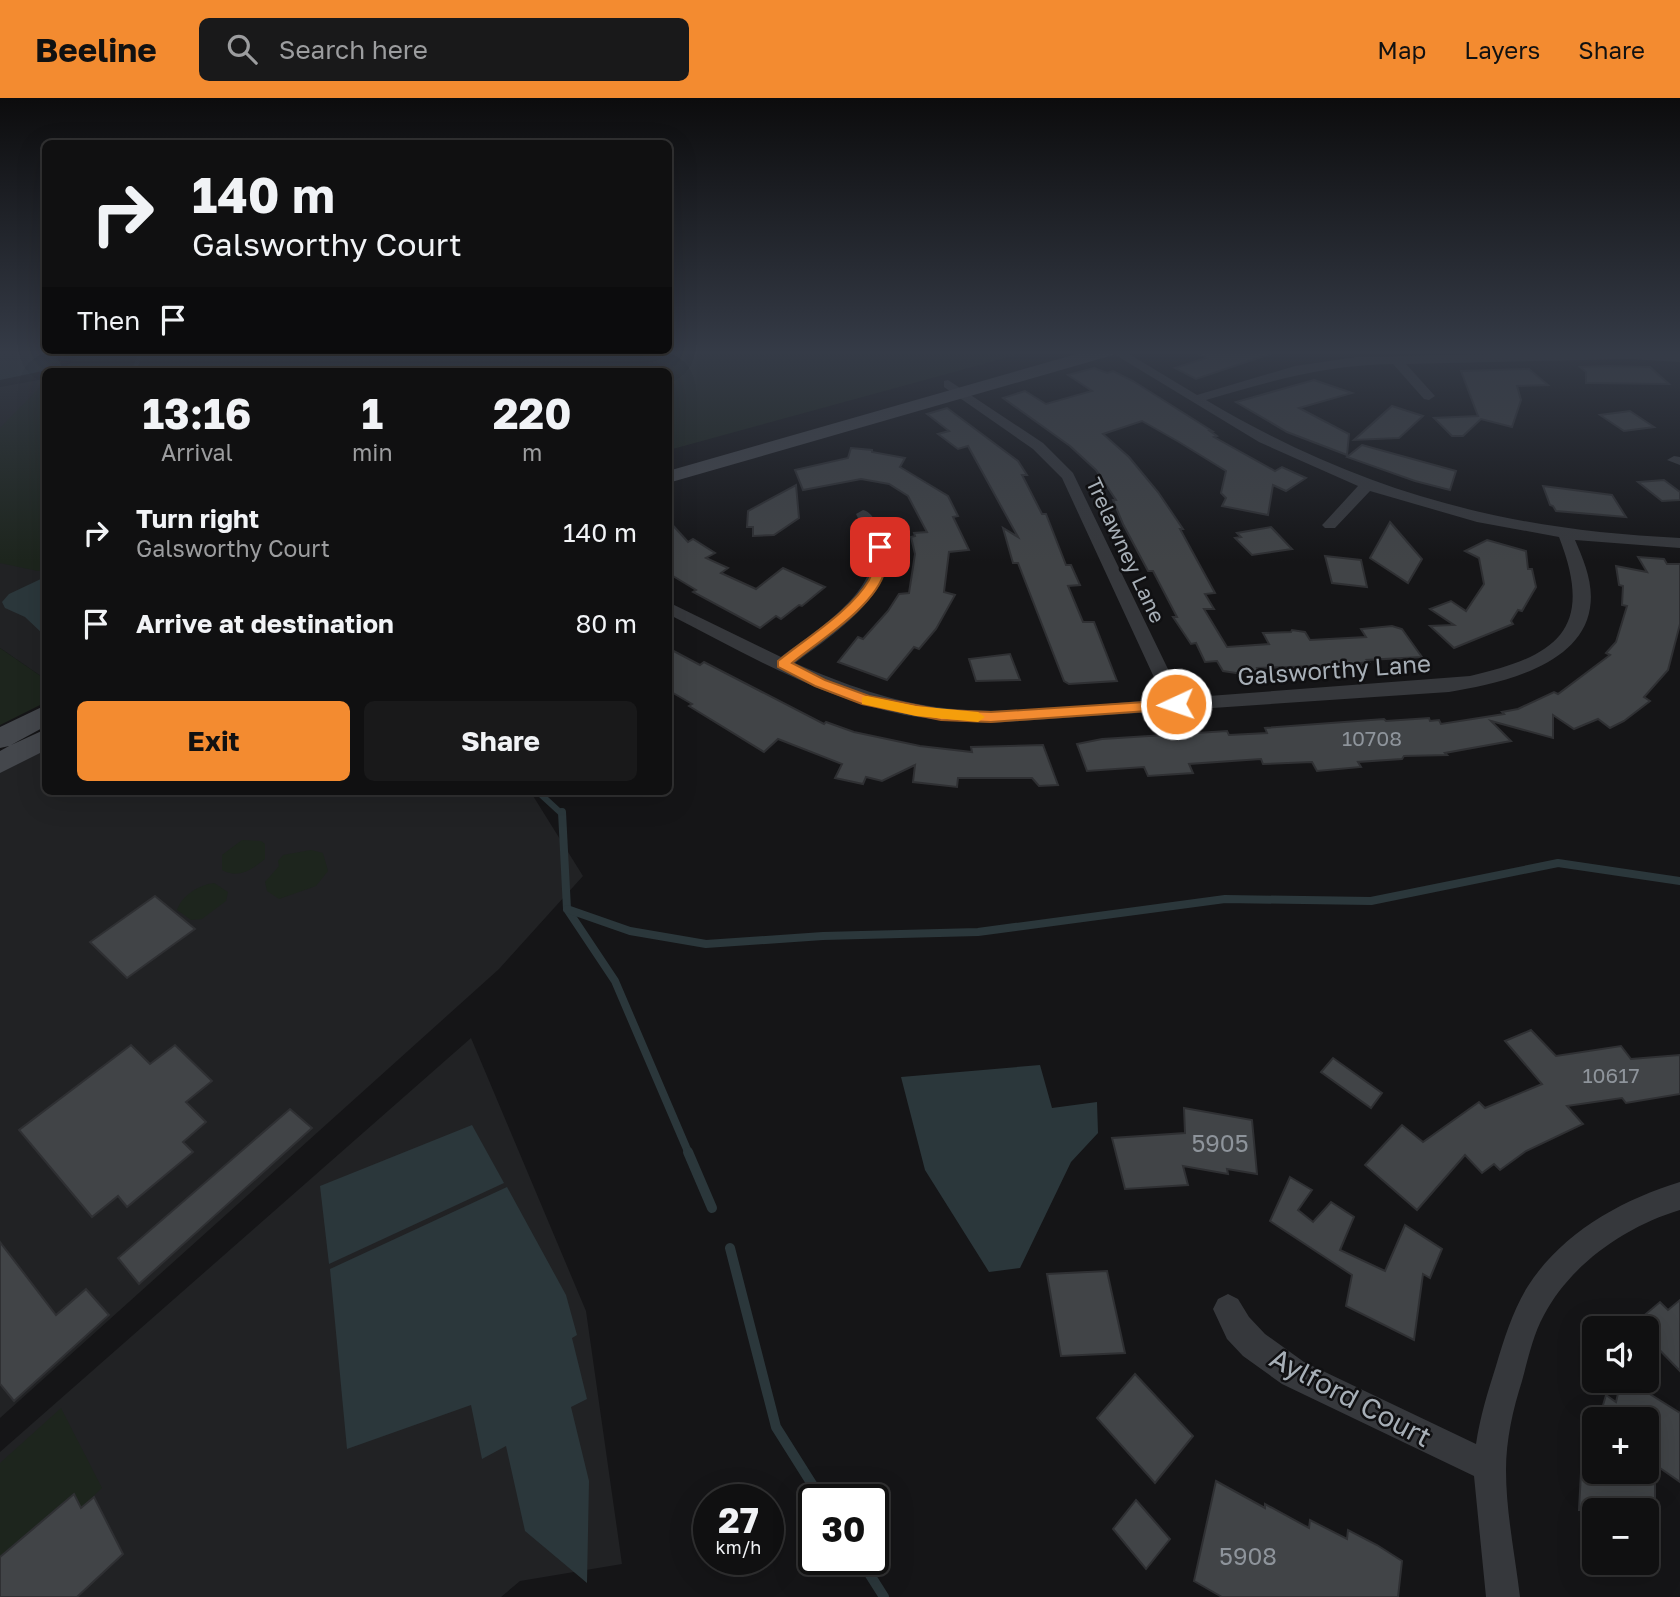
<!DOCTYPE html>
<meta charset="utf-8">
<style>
:root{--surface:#101011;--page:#19191a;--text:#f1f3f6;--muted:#9c9d9f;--line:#303031;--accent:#f38b30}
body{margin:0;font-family:"Golos Text",sans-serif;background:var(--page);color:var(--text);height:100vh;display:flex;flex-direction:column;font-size:26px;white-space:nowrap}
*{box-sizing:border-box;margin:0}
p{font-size:23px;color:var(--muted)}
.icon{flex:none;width:38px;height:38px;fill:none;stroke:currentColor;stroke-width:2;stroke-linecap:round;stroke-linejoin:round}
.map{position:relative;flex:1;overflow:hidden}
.side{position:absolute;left:42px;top:270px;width:630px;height:427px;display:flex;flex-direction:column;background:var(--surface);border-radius:10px;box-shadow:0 7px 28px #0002,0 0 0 2px var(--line)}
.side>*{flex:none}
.hud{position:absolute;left:42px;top:42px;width:630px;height:214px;border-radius:10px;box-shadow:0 7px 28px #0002,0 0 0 2px var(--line);background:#101011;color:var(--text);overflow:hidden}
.tools{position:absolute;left:1582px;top:1218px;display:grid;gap:14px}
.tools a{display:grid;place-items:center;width:77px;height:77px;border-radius:10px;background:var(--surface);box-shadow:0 7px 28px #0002,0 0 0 2px var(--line);font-size:35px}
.speed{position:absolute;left:693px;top:1386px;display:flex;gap:14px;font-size:35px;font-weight:700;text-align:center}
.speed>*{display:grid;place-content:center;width:91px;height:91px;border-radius:50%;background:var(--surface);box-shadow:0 7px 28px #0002,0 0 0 2px var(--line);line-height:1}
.speed small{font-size:18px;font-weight:400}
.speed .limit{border:4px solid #111;border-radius:10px;background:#fff;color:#111}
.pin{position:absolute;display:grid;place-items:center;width:60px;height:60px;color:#fff;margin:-30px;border-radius:14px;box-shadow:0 4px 10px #0006}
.me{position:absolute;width:77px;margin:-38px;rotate:267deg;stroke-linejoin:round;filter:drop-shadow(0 0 5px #0008)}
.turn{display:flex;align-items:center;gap:24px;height:147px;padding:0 35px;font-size:32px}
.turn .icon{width:91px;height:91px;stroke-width:2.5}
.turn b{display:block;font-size:49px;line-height:60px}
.then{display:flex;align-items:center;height:66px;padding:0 35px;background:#0003;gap:14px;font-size:26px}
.eta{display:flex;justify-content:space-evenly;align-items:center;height:119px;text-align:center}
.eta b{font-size:42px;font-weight:700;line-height:49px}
.primary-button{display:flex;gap:14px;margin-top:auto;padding:14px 35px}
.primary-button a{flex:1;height:80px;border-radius:10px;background:var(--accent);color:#111;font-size:28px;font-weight:700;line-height:80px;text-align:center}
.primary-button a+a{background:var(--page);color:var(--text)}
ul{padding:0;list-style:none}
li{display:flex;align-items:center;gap:21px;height:91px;padding:0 35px}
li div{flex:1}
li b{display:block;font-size:26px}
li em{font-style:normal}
header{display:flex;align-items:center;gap:42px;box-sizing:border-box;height:98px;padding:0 35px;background:var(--accent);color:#111}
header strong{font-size:33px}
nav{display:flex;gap:38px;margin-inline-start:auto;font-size:24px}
.search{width:490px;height:63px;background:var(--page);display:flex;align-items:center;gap:18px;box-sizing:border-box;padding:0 24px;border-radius:10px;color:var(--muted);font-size:26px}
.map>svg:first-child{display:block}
.built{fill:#212224}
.green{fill:#1d251d}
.water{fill:#2b373b}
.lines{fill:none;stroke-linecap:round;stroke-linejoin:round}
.stream-far3{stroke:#2b373b;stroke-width:4.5}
.stream-far2{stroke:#2b373b;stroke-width:6}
.stream-far1{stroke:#2b373b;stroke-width:8}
.stream{stroke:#2b373b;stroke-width:10}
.building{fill:#414447;stroke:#2f3033;stroke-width:2}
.street{fill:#36383c;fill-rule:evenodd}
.secondary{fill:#44474c;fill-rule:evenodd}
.route{fill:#f38b30;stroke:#9e5a1f;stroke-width:2}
.slow{fill:#f59e0b}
.labels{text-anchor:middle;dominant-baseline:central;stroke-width:5;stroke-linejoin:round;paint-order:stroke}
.far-street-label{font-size:21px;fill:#a7afb7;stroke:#101012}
.number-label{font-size:21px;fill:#8e949b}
.street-label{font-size:24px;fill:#a7afb7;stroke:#101012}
.near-number-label{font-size:24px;fill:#8e949b}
.near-street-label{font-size:28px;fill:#a7afb7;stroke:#101012}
</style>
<header>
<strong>Beeline</strong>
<div class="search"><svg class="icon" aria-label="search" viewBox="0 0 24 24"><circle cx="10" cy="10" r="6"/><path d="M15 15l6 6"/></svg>Search here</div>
<nav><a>Map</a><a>Layers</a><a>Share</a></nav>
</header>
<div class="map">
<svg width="1680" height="1499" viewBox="0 0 1680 1499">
<rect width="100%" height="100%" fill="#151517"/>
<g class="built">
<path d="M45 277V581L0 550V289L39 282Z"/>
<path d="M45 647 46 693H530L583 778 499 871 0 1320V673Z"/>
<path d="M471 940 586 1213 622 1466 520 1483 501 1499H0V1354Z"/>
</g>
<g class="green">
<path d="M84 253H1031L669 352 668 273H60Z"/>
<path d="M45 284 46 471 38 473 0 465V330Z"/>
<path d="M0 550 45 581 46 604 0 627Z"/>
<path d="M242 742 261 743 265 746V761C251 772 239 781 222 772V757Z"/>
<path d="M311 752 323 755 328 773 316 788 279 801 267 793 265 784 279 768 278 763 283 757Z"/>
<path d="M214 785 228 794 226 803 202 821 191 822 177 812C182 797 199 787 214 785Z"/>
<path d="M61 1310 102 1390 81 1410 73 1396 0 1459V1365Z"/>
</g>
<g class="water">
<path d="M0 253H54L62 269 0 282Z"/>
<path d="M45 479 46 536 44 537 25 519 5 510 2 504 9 496Z"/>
<path d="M1040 967 1052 1010 1097 1004 1098 1035 1071 1064 1020 1170 989 1174 925 1072 901 979Z"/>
<path d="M472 1027 504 1085 329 1166 320 1088Z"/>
<path d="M507 1089 566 1197 577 1237 572 1240 587 1301 571 1309 589 1383 587 1485 525 1433 506 1348 482 1361 471 1307 347 1351 330 1171Z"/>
</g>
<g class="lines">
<path class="stream-far3" d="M134 273 141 253"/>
<path class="stream-far2" d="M537 693 562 716"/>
<g class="stream-far1">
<path d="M562 714 567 811 615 883 689 1056"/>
<path d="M567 811 630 833 706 846 823 838 978 834 1225 801 1371 803 1558 765 1680 783"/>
</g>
<g class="stream">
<path d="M688 1054 712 1110"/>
<path d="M730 1150 776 1329 822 1402"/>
<path d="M860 1461 884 1499"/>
</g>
</g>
<g class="building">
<path d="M1194 253H1269L1270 256 1196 281 1175 270 1206 260Z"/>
<path d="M1608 268 1650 269 1669 286 1586 285V274L1580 269Z"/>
<path d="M1094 270 1107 275 1113 273 1133 283 1212 333H1210L1217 338 1214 339 1275 373 1282 369 1306 380 1286 393 1273 387 1268 417 1222 408 1226 400 1221 395 1226 373 1179 344 1142 323 1103 336 1129 359 1158 394 1183 431H1180L1215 495 1205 496 1214 511H1204L1227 549 1269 546 1263 535 1291 534 1292 532 1305 534 1310 542 1366 539 1361 531 1392 528 1402 531 1422 559 1367 562 1369 564 1360 565 1361 567 1257 570 1258 573 1236 575 1223 573 1217 563 1205 564 1196 545 1191 546 1173 519H1177L1153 473H1148L1123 426 1113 402H1116L1096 372 1070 348 1003 300 1025 293 1046 306 1092 293 1068 277Z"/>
<path d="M1529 271 1548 287 1517 288 1521 302 1512 329 1481 321 1463 338H1452L1434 320 1478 318 1461 273Z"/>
<path d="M1314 282 1352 295 1299 310 1349 336 1347 357 1287 334 1236 304Z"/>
<path d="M1392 308 1423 318 1399 340 1354 342Z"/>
<path d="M947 310 1018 363 1027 377H1022L1042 416H1046L1066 467H1071L1080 487 1068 488 1083 524H1094L1117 583 1069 586 1064 583 1018 465H1013L1003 430 1018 439 968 348 958 351 938 336 949 333 927 316Z"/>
<path d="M1630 313 1654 329 1624 333 1600 317Z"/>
<path d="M1362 347 1456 373 1450 392 1415 383 1347 359Z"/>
<path d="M851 350 872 352V354L905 360 900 369 948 398 958 418 953 419 969 452 949 454 944 494 955 497 936 531 919 551 914 549 887 582 838 564 858 539 863 541 888 513 899 496 909 495 915 456 911 439 915 438 914 435 927 434 908 398 889 386 861 381 803 392 795 372 848 360Z"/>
<path d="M1664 382 1680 394V402L1662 403 1638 384Z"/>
<path d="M796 387 799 420 774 437 753 438V429H747L748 413Z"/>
<path d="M1543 388 1612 397 1626 419 1556 413 1553 408 1550 407Z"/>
<path d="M668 422 688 444 693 441 715 455 706 460 728 470 721 475 756 491 783 470 825 489 802 508 799 507 781 521 776 518 760 530 693 494 696 492 668 475Z"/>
<path d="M1390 424 1422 461 1408 485 1370 460Z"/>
<path d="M1271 429 1292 451 1252 457 1235 440 1241 439 1237 435Z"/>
<path d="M1487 442 1526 453 1528 471H1532L1536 489 1522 513 1518 512 1511 523 1513 526 1454 550 1430 528 1454 527 1430 511 1451 503 1466 513 1484 486 1479 460 1465 453Z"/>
<path d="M1325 458 1361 462 1367 489 1332 485Z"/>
<path d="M1638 459 1664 461 1667 466H1680V526L1668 572 1644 599 1650 603 1624 623 1610 630 1598 621 1574 631 1553 617V640L1491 623 1511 643 1445 655 1447 657 1404 658 1402 661 1358 664 1361 669 1317 673 1312 664 1263 666 1261 661 1189 666 1193 675 1148 678 1144 669 1087 673 1077 646 1102 641 1227 633 1229 637 1267 635 1265 630 1384 621 1386 623 1429 620 1430 623 1439 622 1441 626 1504 616 1502 614 1518 611 1554 594 1558 596 1610 557 1606 555 1616 544 1627 508 1622 507 1623 488 1619 487 1616 468 1647 474Z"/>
<path d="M668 550 700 567 704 564 824 626 826 624 854 634 920 648 972 654 971 649 1043 647 1058 687 1039 688 1032 680H958L957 689 913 684 915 667 882 683 866 679 863 686 835 680 842 666 778 641 764 654 689 608 692 606 668 592Z"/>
<path d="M1010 556 1020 582 976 583 969 561Z"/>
<path d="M155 798 195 831 127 880 90 844Z"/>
<path d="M1531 932 1556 958 1621 948 1631 961 1680 957V996L1626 1005 1622 1000 1567 1008 1583 1026 1526 1053 1500 1072 1494 1066 1482 1075 1465 1057 1417 1112 1365 1067 1402 1027 1423 1044 1479 1004 1485 1010 1542 986 1505 943Z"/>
<path d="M131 947 150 966 175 947 212 983 186 1004 206 1024 183 1044 193 1054 127 1109 118 1098 92 1119 19 1032Z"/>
<path d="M1333 960 1382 995 1371 1010 1321 974Z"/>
<path d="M1184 1010 1252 1022 1257 1076 1227 1071 1228 1076 1183 1068 1188 1087 1125 1091 1112 1040 1185 1035Z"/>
<path d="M290 1011 312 1030 139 1186 118 1160Z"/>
<path d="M1290 1079 1312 1092 1298 1112 1313 1124 1331 1104 1354 1119 1340 1152 1385 1173 1405 1127 1442 1151 1430 1180 1423 1176 1414 1242 1346 1208 1352 1177 1270 1123Z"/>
<path d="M0 1144 56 1217 86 1191 109 1217 14 1303 0 1286Z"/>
<path d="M1107 1173 1125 1255 1061 1258 1047 1176Z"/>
<path d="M1680 1202V1273L1647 1239V1230H1638L1634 1226 1660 1204 1668 1212Z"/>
<path d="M1135 1276 1193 1338 1155 1385 1097 1320Z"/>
<path d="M1621 1283H1629L1680 1315V1384L1647 1361V1321H1599L1606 1297 1616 1304Z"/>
<path d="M1581 1374H1655V1412H1579Z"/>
<path d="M1216 1383 1265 1410V1406L1309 1430 1310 1422 1347 1441 1348 1432 1377 1447 1402 1463 1398 1499H1222L1194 1483Z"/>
<path d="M74 1396 81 1410 94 1399 123 1456 77 1499H0V1459Z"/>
<path d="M1136 1402 1170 1441 1146 1471 1113 1431Z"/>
</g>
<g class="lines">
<g class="street">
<path d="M1109 253H1124L1197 297 1295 268 1357 259 1630 253 1680 256V264L1630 261 1406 266 1435 298 1429 302 1424 301 1393 266C1323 267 1272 283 1206 302 1359 393 1503 432 1680 440V450L1575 442C1584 463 1594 486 1590 510 1581 569 1497 586 1449 594L991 625C962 624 934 622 905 617 821 600 744 555 668 516V504L781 559C812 535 879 495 872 450 871 438 861 427 856 416L863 412C873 414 877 428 882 436 910 488 829 539 795 565 843 586 892 604 944 610 1013 618 1095 606 1164 601L1062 380 1033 351 944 289V283L948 282 1043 345 1073 375 1182 600 1470 578C1558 558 1595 531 1559 439L1477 424 1370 393 1335 430H1325L1322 427 1325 424 1358 388 1259 344Z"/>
<path d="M1674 358 1680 359V367L1667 362Z"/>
<path d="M1680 1084V1112C1626 1128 1571 1166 1544 1217 1533 1237 1528 1261 1522 1283 1513 1311 1506 1342 1506 1372 1506 1414 1515 1457 1520 1499H1486L1474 1378 1282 1286 1243 1258 1227 1241 1213 1211 1218 1201 1228 1196 1238 1201 1249 1219 1265 1236 1304 1264 1476 1346C1480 1319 1488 1293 1496 1268 1504 1241 1513 1212 1528 1188 1562 1135 1621 1102 1680 1084Z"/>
</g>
<g class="secondary">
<path d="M1087 253H1115L1113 257 668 385V373Z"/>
<path d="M46 607V628L11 647 46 631V652L0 675V653L9 648 0 650V629Z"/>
</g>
</g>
<linearGradient id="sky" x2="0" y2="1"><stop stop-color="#0c0c0d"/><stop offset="0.55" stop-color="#353b47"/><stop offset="1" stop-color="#353b47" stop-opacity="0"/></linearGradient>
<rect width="1680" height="463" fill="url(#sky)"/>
<path class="route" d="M880 446 886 449C886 457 887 465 885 472 877 507 819 543 792 565L825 582 869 598 941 612 991 614 1176 602 1183 606 1176 611 991 624 941 622 862 606 815 588 778 569V563C805 541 852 512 869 482 875 472 874 461 874 449Z"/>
<path class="slow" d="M867 598 916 608 978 614 985 619 978 624 916 618 862 606V599Z"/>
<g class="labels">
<g class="far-street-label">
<text transform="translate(1126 452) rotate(65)">Trelawney Lane</text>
</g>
<g class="number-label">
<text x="1372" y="640">10708</text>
<text x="1611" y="977">10617</text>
</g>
<g class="street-label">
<text transform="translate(1334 571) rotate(-4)">Galsworthy Lane</text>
</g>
<g class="near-number-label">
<text x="1220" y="1044">5905</text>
<text x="1248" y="1457">5908</text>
</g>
<g class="near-street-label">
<text transform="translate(1351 1299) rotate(28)">Aylford Court</text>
</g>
</g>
</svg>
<div class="tools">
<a><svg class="icon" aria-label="sound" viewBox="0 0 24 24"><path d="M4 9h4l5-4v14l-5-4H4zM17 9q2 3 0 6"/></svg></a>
<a>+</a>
<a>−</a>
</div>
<div class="speed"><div>27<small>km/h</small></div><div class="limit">30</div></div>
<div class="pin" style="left:880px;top:449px;background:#d93025"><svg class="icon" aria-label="arrive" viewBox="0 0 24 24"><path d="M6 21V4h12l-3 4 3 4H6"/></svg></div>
<svg class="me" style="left:1176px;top:606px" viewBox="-20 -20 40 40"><circle r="17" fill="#f38b30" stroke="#fff" stroke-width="3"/><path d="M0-11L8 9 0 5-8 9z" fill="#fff"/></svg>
<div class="hud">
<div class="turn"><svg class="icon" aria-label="right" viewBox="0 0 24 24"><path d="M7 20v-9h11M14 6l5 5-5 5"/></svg><div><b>140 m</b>Galsworthy Court</div></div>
<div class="then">Then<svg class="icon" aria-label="arrive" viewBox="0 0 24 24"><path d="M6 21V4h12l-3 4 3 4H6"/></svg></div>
</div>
<section class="side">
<div class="eta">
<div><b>13:16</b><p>Arrival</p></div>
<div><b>1</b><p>min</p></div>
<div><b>220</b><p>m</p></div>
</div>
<ul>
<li><svg class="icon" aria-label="right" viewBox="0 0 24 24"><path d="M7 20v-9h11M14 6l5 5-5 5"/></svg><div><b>Turn right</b><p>Galsworthy Court</p></div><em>140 m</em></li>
<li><svg class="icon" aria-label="arrive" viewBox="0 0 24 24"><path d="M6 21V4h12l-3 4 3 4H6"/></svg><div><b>Arrive at destination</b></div><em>80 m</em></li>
</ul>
<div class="primary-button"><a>Exit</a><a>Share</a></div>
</section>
</div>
